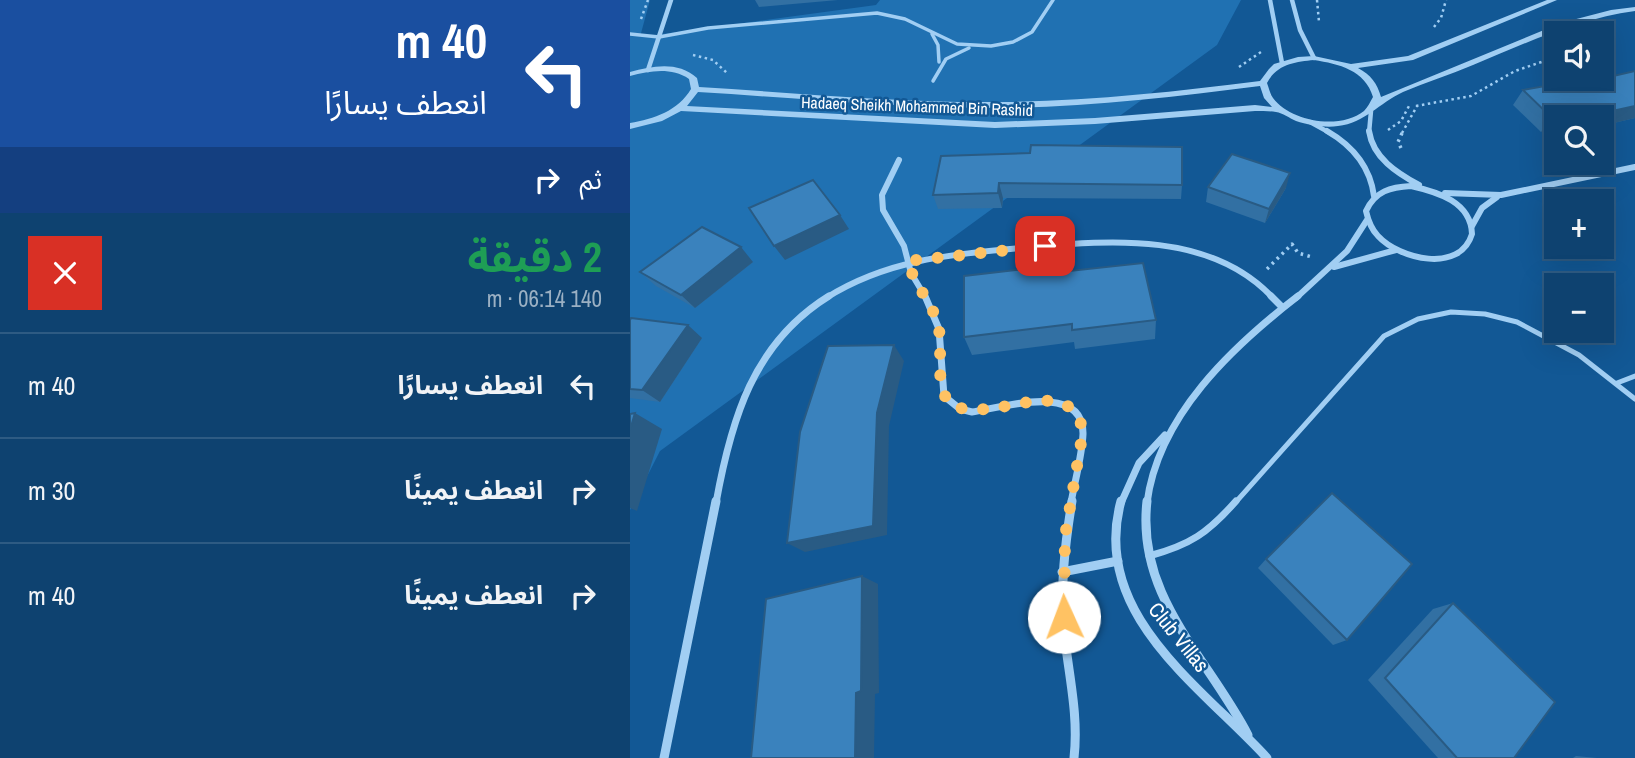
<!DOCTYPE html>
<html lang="ar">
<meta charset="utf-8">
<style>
:root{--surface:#0e4270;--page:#1c4d78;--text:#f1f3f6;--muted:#9bb0c3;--line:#2e5b83}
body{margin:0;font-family:"Archivo Narrow","Noto Sans Arabic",sans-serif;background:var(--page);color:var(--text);direction:rtl;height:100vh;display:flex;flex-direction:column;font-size:26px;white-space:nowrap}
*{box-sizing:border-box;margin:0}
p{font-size:23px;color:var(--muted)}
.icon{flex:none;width:38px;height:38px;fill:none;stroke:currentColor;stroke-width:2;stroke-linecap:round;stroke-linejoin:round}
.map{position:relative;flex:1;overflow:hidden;direction:ltr}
.panel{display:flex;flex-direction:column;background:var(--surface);width:630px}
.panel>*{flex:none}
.guide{background:#1a4fa0;color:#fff;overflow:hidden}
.controls{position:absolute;left:914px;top:21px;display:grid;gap:14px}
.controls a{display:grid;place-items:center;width:70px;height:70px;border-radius:0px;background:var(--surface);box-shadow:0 7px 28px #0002,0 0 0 2px var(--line);font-size:35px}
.pin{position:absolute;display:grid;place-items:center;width:60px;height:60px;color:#fff;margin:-30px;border-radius:14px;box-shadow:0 4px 10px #0006}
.me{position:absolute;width:77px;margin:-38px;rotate:358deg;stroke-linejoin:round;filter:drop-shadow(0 0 5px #0008)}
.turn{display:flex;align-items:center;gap:24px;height:147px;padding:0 28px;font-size:32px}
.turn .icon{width:91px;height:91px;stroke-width:2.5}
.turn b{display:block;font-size:49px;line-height:60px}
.then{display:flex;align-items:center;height:66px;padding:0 28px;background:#0003;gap:14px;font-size:26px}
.round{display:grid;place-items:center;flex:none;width:74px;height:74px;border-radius:0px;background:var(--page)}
.head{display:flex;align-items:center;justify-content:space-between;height:119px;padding:0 28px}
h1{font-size:42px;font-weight:700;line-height:52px;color:#1e9e55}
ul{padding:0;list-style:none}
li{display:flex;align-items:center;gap:21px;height:105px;padding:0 28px;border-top:2px solid var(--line)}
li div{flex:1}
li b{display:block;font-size:26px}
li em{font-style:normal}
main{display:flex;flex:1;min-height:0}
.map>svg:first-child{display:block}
.green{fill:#2071b2}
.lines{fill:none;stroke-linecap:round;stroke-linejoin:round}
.path-far1{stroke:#a1cef3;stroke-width:2.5;stroke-dasharray:2.5 3.5;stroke-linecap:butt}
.path{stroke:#a1cef3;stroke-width:3.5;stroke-dasharray:2.5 4.5;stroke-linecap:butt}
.service-far2{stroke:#a1cef3;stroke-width:3.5}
.service-far1{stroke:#a1cef3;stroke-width:5}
.service{stroke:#a1cef3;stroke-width:7}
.minor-far3{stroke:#a1cef3;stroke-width:4.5}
.minor-far2{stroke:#a1cef3;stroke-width:6}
.minor-far1{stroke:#a1cef3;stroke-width:7}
.minor{stroke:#a1cef3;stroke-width:9}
.tertiary{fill:#a1cef3;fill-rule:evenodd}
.wall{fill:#3270a3}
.shaded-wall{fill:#295b84}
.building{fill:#3a82bd;stroke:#295b84;stroke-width:2}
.route{stroke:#ffc263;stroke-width:12;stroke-dasharray:0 21.6}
.labels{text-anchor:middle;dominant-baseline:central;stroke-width:5;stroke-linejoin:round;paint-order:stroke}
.far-street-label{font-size:16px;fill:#fff;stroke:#125895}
.near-street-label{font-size:21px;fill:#fff;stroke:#125895}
</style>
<main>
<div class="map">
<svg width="1005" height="758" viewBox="0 0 1005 758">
<rect width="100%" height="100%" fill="#125895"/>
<path class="green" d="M0 0H20L10 37 246 5 250 0H611L587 45 30 451 0 510Z"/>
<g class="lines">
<g class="path-far1">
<path d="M687 0 689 22"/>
<path d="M11 19 18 0"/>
<path d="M804 27 811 18 816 0"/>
<path d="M63 55 83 60 97 73"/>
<path d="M609 67 631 52"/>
<path d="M786 106 841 96 885 71 926 57"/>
<path d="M758 130 771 121 779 106"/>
<path d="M772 133 787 106"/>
</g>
<g class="path">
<path d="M771 148 768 142 773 131"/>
<path d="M637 269 662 244 668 253 682 257"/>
</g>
<g class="service-far2">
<path d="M0 34 29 37 78 28 247 13 275 19 327 44 361 46 383 42 402 32 423 0"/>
<path d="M302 34 308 45 309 62"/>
<path d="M303 81 316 59 339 48"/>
</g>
<g class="service-far1">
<path d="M987 383 1005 376"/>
<path d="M605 503 754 336 788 319 821 312 855 314 887 322 949 355 1005 399"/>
</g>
<path class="service" d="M519 556C560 545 578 533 606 501"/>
<g class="minor-far3">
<path d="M640 0 652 63"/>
<path d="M662 0 670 30 684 58"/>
<path d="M18 70 41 0"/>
<path d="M680 122 700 133"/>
<path d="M739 133 741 111"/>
</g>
<g class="minor-far2">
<path d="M697 131C723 146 740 166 744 196"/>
<path d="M739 131C743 158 767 173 789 185"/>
<path d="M269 160 252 195 253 210 274 246 281 273 296 298"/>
<path d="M781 186C808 192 841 202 842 234 830 274 769 259 748 236 741 229 738 220 736 211 745 191 761 187 781 186Z"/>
<path d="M815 193 871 195 1005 167"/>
<path d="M842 226 852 208 867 197"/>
<path d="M704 267 766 250"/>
<path d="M196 298C256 260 322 254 390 248 474 241 579 229 643 298"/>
<path d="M666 298 717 251 737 220"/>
</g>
<g class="minor-far1">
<path d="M295 296 309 329 314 396 330 409 342 412C370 408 454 381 453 434 452 456 445 480 441 503"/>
<path d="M641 296 652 307"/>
<path d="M86 503C101 420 123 343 199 296"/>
<path d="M491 503 509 463 535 435"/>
<path d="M517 503C528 416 602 347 668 296"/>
</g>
<g class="minor">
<path d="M442 501C435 544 430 587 434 630 438 673 449 714 444 758"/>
<path d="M491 501C460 614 571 686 637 758"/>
<path d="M517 501C506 597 577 656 618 735"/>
<path d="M432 572 488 561"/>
<path d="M34 758 86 501"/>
</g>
<path class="tertiary" d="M917 0H927L783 60 728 68C741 75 747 83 751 97L931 23 981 10 1005 7V11C947 19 896 43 843 65 820 75 796 82 773 92 749 103 735 123 708 126 695 128 679 125 666 121 659 118 653 113 646 112 639 111 632 111 625 111L465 124 365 128 51 111 32 121 0 129V123C24 119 48 111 61 89L59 79C41 67 20 71 0 76V72C23 66 48 61 67 78L69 87C169 93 270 103 371 102 458 101 544 92 630 81L639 69 644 64 668 57 684 56 721 64 778 56ZM684 60C709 64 735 70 743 97 740 102 738 107 734 111 710 130 661 122 643 98 640 94 639 88 637 83 647 64 665 62 684 60ZM630 86 634 98 642 107 625 105 465 118 365 122 57 106 68 92C168 98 269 108 370 108 457 107 544 97 630 86Z"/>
</g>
<g class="wall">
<path d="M125 0H208L129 7Z"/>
<path d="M1005 71V118L971 126V117H926V135L920 130 911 132 883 105 893 90 936 87Z"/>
<path d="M311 156 552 185 551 199 373 198 372 208 308 209 303 195Z"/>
<path d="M578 187 656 188 635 223 576 202Z"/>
<path d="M123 262 65 308 26 286 10 272Z"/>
<path d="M413 274 526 320 525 339 445 349 444 342 342 355 334 337Z"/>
<path d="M0 320 72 338 30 402 0 398Z"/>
<path d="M636 559 717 640 703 645 628 568Z"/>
<path d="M823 603 884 758H808L738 680 803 609Z"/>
<path d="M946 756 967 758H943Z"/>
</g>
<g class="shaded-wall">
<path d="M1005 106V118L971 126V117H955Z"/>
<path d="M931 115 929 117H926V122L920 130 911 132 921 117Z"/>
<path d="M660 173 656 188 635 223 639 209Z"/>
<path d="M369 183 373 198 372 208 368 193Z"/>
<path d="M210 215 219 229 155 260 144 246Z"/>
<path d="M111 247 123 262 65 308 51 295Z"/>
<path d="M58 325 72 338 30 402 12 390Z"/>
<path d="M264 345 274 361 259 426 257 535 175 552 157 543 247 413Z"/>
<path d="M5 413 32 429 7 511 0 508V430Z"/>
<path d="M232 576 248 584 249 693 245 694 244 758H225L226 693Z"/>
</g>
<g class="building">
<path d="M1005 71V106L955 117H934L931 115 921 117 893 90 932 83 936 87Z"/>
<path d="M401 145 552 147V185L369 183 368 193 303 195 311 156 400 153Z"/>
<path d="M602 154 660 173 639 209 578 187Z"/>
<path d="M183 180 210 215 144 246 119 208Z"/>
<path d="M72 227 111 247 51 295 10 272Z"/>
<path d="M513 263 526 320 442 330V324L334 337V276L411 267 412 274Z"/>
<path d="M1 318 58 325 12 390 0 389V320Z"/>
<path d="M264 345 247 413 243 526 157 543 170 432 198 346Z"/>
<path d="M5 413 0 430V414Z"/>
<path d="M702 493 782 564 717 640 636 559Z"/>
<path d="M232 576 231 691 226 693 225 758H121L136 599Z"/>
<path d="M823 603 925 702 884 758H827L755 678Z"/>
</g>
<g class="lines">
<path class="route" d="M415 246 278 261C284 287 305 304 309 330 313 354 304 384 320 404 361 427 439 368 453 431L435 536 434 617"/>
</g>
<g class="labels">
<g class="far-street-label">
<text transform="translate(287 106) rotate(2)">Hadaeq Sheikh Mohammed Bin Rashid</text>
</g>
<g class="near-street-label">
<text transform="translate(549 637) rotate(51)">Club Villas</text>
</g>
</g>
</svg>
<div class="controls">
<a><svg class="icon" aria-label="sound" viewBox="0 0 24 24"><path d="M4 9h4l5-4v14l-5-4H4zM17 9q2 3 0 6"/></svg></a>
<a><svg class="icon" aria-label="search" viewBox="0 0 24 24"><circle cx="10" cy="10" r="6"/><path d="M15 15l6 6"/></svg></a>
<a>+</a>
<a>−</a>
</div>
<div class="pin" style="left:415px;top:246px;background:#d93025"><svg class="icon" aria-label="arrive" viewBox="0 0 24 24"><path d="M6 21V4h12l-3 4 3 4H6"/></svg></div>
<svg class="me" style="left:434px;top:617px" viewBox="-20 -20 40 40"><circle r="19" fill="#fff"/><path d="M0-13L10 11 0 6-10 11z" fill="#ffc263"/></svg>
</div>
<section class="panel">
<div class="guide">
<div class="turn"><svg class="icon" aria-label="left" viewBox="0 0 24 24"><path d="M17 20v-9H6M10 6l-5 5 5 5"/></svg><div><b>40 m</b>انعطف يسارًا</div></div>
<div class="then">ثم<svg class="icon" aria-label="right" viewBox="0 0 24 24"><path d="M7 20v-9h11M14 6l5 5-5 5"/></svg></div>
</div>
<div class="head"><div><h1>2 دقيقة</h1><p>140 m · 06:14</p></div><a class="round" style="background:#d93025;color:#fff"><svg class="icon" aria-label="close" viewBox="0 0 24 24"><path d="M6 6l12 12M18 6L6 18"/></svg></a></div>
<ul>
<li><svg class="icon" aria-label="left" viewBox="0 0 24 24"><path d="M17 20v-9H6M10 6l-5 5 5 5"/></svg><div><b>انعطف يسارًا</b></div><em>40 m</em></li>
<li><svg class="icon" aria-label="right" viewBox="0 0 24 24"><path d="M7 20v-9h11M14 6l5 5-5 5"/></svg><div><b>انعطف يمينًا</b></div><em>30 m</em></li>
<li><svg class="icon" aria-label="right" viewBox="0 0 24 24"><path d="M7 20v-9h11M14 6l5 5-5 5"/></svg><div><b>انعطف يمينًا</b></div><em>40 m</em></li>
</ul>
</section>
</main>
